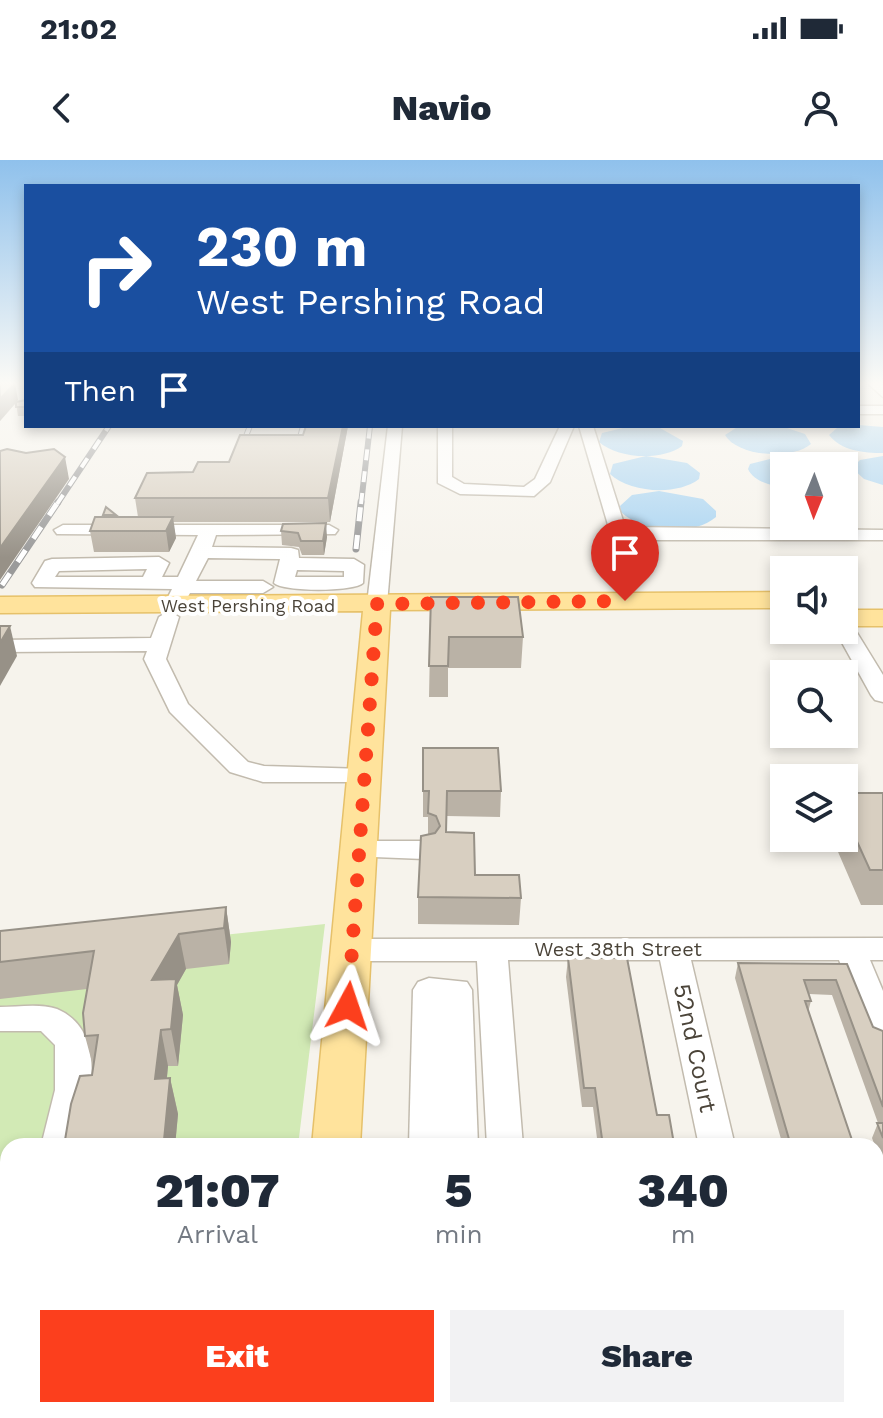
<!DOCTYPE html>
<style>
:root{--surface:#fff;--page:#f2f2f3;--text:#1f2937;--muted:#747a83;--accent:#fc3f1d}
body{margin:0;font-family:"Work Sans",sans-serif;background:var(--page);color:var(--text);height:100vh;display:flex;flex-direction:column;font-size:30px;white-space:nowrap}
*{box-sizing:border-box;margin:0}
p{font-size:26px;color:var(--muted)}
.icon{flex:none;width:44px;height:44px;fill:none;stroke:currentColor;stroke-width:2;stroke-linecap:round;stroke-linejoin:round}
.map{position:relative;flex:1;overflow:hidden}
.sheet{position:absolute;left:0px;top:978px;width:884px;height:280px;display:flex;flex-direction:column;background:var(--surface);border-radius:24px 24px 0 0;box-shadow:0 4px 12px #0003}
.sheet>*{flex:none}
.top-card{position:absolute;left:24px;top:24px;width:836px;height:244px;border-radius:0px;box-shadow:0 4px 12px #0003;background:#1a4fa0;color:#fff;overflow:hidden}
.needle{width:52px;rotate:181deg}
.controls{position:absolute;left:770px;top:292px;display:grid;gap:16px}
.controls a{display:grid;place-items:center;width:88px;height:88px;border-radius:0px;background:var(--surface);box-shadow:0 4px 12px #0003;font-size:40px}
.pin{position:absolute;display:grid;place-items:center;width:68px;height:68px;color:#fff;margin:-82px -34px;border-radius:50% 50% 50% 0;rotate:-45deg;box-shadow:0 0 8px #0007}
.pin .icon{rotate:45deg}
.me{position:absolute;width:88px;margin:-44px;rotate:5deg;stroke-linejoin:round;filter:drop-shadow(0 0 6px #0008)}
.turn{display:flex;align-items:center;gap:28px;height:168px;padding:0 40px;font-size:36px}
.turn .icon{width:104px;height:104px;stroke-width:2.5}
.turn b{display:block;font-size:56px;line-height:68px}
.then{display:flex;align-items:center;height:76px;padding:0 40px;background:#0003;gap:16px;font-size:30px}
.eta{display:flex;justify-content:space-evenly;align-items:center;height:136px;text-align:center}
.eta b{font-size:48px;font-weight:800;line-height:56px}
.button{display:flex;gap:16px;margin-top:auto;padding:16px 40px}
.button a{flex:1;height:92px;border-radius:0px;background:var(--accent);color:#fff;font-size:32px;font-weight:800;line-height:92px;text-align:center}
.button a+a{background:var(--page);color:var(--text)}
.status{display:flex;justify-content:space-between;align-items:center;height:56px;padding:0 40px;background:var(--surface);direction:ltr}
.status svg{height:22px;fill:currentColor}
header{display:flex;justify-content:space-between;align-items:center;height:104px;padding:0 40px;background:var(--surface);font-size:36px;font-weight:800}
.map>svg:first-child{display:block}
.green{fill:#d2eab5}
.water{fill:#a9d4f2}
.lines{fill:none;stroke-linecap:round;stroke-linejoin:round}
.minor-casing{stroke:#c2bbae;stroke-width:3}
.major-casing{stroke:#e6c16a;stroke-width:3}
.minor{fill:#fff;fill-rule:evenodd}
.major{fill:#ffe39c;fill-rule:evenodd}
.rail-far1-casing{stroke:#9a9a9a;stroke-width:6}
.rail-casing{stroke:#9a9a9a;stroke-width:7}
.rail-far1{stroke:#fff;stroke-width:4;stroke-dasharray:11;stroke-linecap:butt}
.rail{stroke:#fff;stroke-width:5;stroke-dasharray:14;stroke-linecap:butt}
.wall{fill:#bab2a6}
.shaded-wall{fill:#979187}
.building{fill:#d8cfc1;stroke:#979187;stroke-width:2}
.route{stroke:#fc3f1d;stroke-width:14;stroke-dasharray:0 25.2}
.labels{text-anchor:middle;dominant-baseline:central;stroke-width:8;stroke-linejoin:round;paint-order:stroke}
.far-street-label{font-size:18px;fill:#4b4439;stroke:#fff}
.street-label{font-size:20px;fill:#4b4439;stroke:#fff}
.near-street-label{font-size:24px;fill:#4b4439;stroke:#fff}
</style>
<div class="status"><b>21:02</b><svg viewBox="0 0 49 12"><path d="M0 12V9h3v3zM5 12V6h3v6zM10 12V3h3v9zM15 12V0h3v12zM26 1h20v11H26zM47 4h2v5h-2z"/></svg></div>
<header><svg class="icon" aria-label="back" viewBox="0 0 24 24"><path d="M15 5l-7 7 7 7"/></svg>Navio<svg class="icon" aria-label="person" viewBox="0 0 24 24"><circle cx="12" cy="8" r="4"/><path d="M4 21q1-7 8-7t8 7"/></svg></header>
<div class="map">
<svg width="883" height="1258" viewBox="0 0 883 1258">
<rect width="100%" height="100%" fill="#f6f3ec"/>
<path class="green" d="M325 764 298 986H8V1250H265L264 1258H0V799Z"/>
<g class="water">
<path d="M859 265 883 267V293C864 293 841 291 829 275L837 268Z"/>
<path d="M631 266 660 268 683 281 682 286C662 301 618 299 599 282L602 273Z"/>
<path d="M739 266H781L805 274 811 284C792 300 738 297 725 275Z"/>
<path d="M646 296 687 303 700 313 699 319C677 336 630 333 610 314L613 304Z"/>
<path d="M782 296 811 299 830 306H784V328C771 325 754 322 748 309L750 304Z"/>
<path d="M883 296V325L864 319 852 308 860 300Z"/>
<path d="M659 331 703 339 716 351V357C693 377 642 373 621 352L620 346 632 335Z"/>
</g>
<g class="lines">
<g class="minor-casing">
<g id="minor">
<path d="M865 221H880L883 225V237Z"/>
<rect x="858" y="246" width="25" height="8"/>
<path d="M388 266H402L387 444 377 450 367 444Z"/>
<path d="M438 266H452V317L464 324 524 327 535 319 560 266H574L550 322 534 336 460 334 438 323Z"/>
<path d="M579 266H593L625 367 883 370V380H637L611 375Z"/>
<path d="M63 365H329L338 370 335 374 216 375 212 387 291 388 298 390 299 398 354 399 364 405 363 423C354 432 283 432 274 423L280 399 208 398 196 421H263L273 427 263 433H190L181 449 174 451 164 445 172 429 35 427 32 423 45 401 52 399 159 397 169 403 162 417H178L198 375 57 374 54 370ZM147 409 143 417H55L59 411ZM297 410 344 411V417H295Z"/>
<path d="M169 451 179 457 166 499 188 544 248 602 264 606 365 609 374 612 378 617 374 622H263L230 612 170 552 144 499 147 491 0 492V480L151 478 159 457Z"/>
<path d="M844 461 851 463 883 515V542L875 540 871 535 835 470H844Z"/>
<path d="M359 681H424L434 684 438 690 434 696 424 699 349 696 345 690 349 684Z"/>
<path d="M883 778V800H870L883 831V884L871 880 866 871 839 800H691L735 986H699L660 800H508L523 986H487L477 801H352L341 798 337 790 341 782 352 779Z"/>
<path d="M429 818 467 822 472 830 478 986H409L413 830 418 822Z"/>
<path d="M0 847C17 847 40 843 57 849 109 871 91 945 77 986H41L55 930V885L41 871H0Z"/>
<path d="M8 1022V1056L0 1059V1025Z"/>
<path d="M218 1250H262V1258H216Z"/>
<path d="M402 1250H487L488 1258H400Z"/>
<path d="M499 1250H543L545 1258H499Z"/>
<path d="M753 1250H797L800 1258H754Z"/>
</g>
</g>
<g class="major-casing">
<g id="major">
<path d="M784 432V448L390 450 360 986H312L363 451 0 453V437Z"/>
<rect x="844" y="450" width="39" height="16"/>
<path d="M287 1250H345L344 1258H286Z"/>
</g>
</g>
<use href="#minor" class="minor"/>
<use href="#major" class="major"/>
<g class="rail-far1-casing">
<g id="rail-far1">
<path d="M238 296 250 266"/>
<path d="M295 297 303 266"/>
<path d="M57 344 109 266"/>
<path d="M361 344 370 266"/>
</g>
</g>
<g class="rail-casing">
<g id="rail">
<path d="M356 389 361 342"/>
<path d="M2 425 58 342"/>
</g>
</g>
<use href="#rail-far1" class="rail-far1"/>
<use href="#rail" class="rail"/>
</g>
<g class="wall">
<path d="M0 223H15L17 241 26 240V256H18L16 243 0 261Z"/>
<path d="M348 266 330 362H173L176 378 169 392H94L90 371 104 357 103 355H116V357H138L135 338 193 312 229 302 303 275Z"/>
<path d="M281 371 327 377 324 395H302L299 387 282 385Z"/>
<path d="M431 437 523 477 521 508H448V537H429Z"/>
<path d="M423 631H501L500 657 447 656V672L475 715 521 738 519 765 418 764V737L428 674V657H423Z"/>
<path d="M844 633H883V745H861L832 678H844Z"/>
<path d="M226 747 231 782 229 804 186 809 177 825 183 855 178 906H168L167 918H170L178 954 175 986H64L92 915 93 906 85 876 87 829 0 839V771Z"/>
<path d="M568 798 674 984V986H598L593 947H582L566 817Z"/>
<path d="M738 803 847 804 873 867 883 871V1000H880L872 978 878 963 832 835 809 834 811 841 808 852 854 986H783L735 818Z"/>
<path d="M876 1012 877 1016H883V1058H876Z"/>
<rect x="876" y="1073" width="7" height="48"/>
<path d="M620 1250H718L716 1258H613V1254H621Z"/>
<path d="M855 1250H876L883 1258H856L857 1256Z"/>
</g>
<g class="shaded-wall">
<path d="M15 223 18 240 0 261V239Z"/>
<path d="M343 266H348L330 362 328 338Z"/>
<path d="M65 297 69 319 0 420V388Z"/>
<path d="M173 357 176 378 169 392 166 371Z"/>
<path d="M326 363 327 377 324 395 323 381Z"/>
<path d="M10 466 17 496 0 526V483Z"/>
<path d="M226 747 231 782 229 804 224 768Z"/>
<path d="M179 774 186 809 177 825 183 855 178 906 171 869 152 820Z"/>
<path d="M161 870 168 906 163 955 155 919Z"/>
<path d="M170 918 178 954 175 986H165L164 980Z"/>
<path d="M15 1250H39L37 1258H13Z"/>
<path d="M191 1250H205L204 1258H190Z"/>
</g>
<g class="building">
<path d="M0 223H15L0 239Z"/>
<path d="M26 240V247H16V242Z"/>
<path d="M306 266H343L328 338H135L147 313 193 312 198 302H229L240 275H303Z"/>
<path d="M7 289 26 293 54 289 65 297 0 388V291Z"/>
<path d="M106 347 116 355H103Z"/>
<path d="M95 357H173L166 371H90Z"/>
<path d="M326 363 323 381H301L298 373 281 371 283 364Z"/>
<path d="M431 437H518L523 477H449L448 506H429Z"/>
<path d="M0 466H10L0 483Z"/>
<path d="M423 588H498L501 631H447L446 672 474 673 475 715H519L521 738 418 737 421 676 435 673 440 666 436 656 428 653 429 631H423Z"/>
<path d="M844 633H883V710H870L844 653Z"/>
<path d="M226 747 224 768 179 774 152 820 176 819 171 869 161 870 155 919 170 918 164 980 153 981 152 986H64L71 944 80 916 92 915 98 875 85 876 83 853 94 791 0 802V771Z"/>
<path d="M568 798H627L657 955H669L674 984H662V986H603L595 928H584Z"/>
<path d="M738 803 847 804 873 867 883 871V947L836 820H804L811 841H805L854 986H791Z"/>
<path d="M877 963H883V978Z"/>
<path d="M876 1012 877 1016H883V1044H876Z"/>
<rect x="876" y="1073" width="7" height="29"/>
<path d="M0 1097H8V1250H15L13 1258H0Z"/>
<path d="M876 1138H883V1258H859L858 1254H869L868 1250H876Z"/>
<path d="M56 1250H191L190 1258H54Z"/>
<path d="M547 1250H573L574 1258H536V1252H546Z"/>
<path d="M626 1250H710L711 1258H614L613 1254H627Z"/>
</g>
<linearGradient id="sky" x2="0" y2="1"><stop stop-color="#8fc1ec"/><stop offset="0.56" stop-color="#fbfaf6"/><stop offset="1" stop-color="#fbfaf6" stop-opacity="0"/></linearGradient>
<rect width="883" height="398" fill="url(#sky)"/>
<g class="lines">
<path class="route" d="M348 846 377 444 625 441"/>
</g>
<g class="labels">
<g class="far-street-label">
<text x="248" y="445">West Pershing Road</text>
</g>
<g class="street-label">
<text x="618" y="789">West 38th Street</text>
</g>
<g class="near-street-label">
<text transform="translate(695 888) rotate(78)">52nd Court</text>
</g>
</g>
</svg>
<div class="controls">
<a><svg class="needle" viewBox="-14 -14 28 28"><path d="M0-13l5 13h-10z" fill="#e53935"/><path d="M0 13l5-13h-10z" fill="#747a83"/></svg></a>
<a><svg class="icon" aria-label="sound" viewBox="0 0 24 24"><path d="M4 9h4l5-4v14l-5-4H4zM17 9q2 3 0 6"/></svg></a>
<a><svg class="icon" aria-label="search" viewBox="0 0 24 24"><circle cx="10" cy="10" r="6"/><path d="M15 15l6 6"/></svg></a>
<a><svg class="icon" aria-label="layers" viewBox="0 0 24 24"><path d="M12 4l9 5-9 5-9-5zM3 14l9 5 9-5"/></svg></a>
</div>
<div class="pin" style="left:625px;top:441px;background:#d93025"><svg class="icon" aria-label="arrive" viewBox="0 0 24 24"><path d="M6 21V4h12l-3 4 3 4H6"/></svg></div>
<svg class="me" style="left:348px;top:846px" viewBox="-20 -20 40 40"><path d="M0-17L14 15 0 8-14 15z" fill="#fc3f1d" stroke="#fff" stroke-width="4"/></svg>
<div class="top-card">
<div class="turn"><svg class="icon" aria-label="right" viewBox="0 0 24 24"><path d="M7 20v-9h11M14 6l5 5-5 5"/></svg><div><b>230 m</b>West Pershing Road</div></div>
<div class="then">Then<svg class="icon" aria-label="arrive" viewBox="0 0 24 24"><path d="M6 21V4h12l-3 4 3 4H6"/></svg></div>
</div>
<section class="sheet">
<div class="eta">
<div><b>21:07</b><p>Arrival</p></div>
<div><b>5</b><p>min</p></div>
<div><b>340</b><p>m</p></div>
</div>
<div class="button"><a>Exit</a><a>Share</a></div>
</section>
</div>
